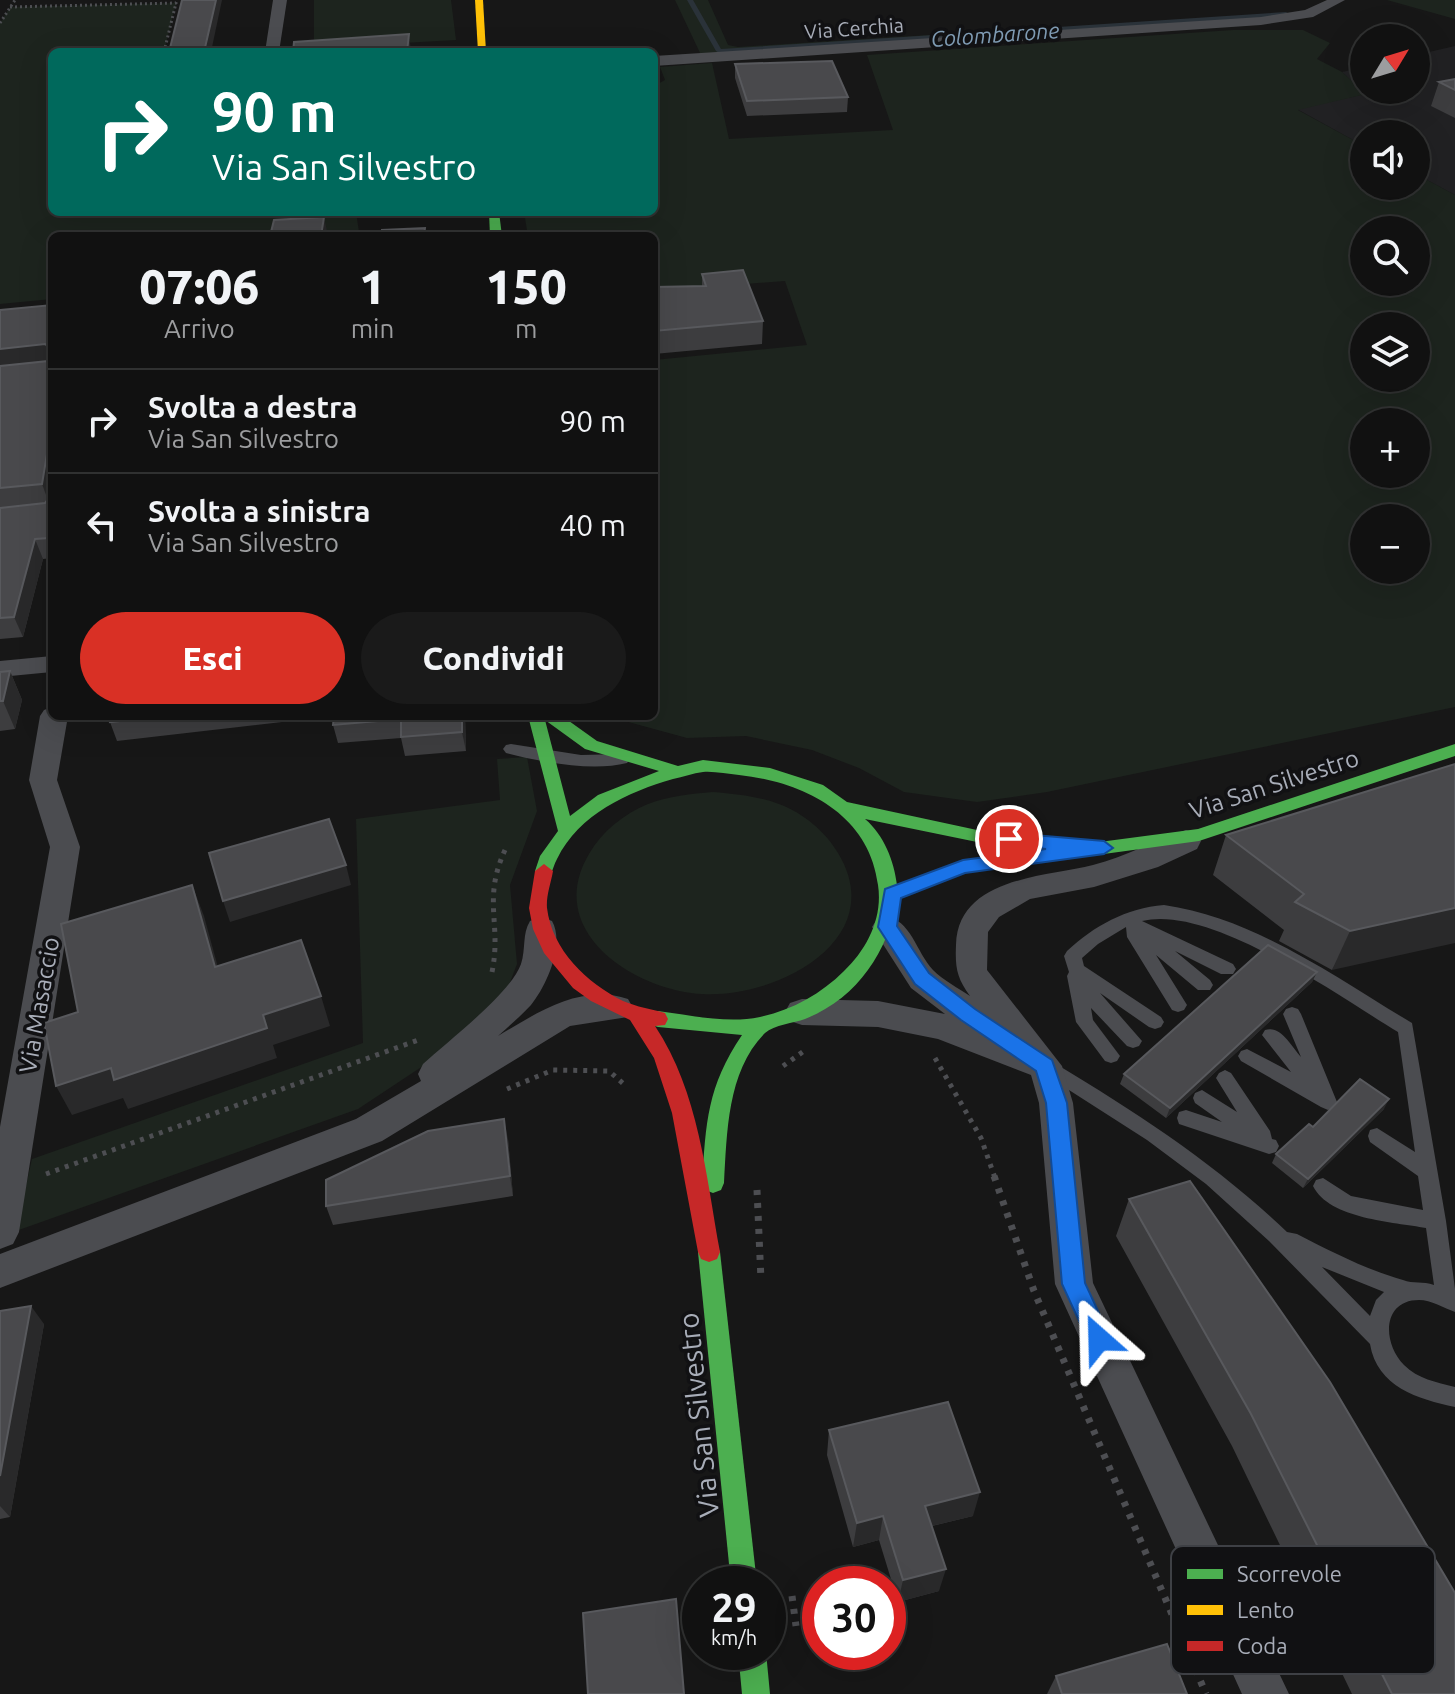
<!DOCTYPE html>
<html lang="it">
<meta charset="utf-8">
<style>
:root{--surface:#111;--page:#1a1a1a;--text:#f1f3f6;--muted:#9c9d9f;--line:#303131;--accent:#d93025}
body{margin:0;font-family:Ubuntu,sans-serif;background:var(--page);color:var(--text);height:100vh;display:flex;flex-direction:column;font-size:30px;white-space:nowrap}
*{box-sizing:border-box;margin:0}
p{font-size:26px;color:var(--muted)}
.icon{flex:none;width:44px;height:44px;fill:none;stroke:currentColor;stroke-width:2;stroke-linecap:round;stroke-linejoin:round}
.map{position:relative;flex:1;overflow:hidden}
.sheet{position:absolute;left:48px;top:232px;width:610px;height:488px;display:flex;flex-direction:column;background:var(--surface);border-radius:12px;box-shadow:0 8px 32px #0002,0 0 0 2px var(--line)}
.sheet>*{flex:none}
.top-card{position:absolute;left:48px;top:48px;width:610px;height:168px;border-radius:12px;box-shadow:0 8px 32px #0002,0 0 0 2px var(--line);background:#00695c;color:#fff;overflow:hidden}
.needle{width:52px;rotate:52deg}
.controls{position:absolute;left:1350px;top:24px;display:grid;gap:16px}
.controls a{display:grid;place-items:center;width:80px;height:80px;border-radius:50%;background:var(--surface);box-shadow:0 8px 32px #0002,0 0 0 2px var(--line);font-size:40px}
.speed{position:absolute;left:682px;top:1566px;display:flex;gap:16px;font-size:40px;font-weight:700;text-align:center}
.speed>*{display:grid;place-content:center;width:104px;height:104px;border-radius:50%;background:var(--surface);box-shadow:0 8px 32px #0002,0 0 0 2px var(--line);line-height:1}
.speed small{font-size:20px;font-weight:400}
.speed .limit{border:12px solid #d22;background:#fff;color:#111}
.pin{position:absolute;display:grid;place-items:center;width:68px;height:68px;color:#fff;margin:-34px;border:4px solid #fff;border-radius:50%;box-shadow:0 2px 8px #0007}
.me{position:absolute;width:88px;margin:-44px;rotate:335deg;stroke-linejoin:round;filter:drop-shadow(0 0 6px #0008)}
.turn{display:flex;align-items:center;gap:28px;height:168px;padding:0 32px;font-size:36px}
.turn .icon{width:104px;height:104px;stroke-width:2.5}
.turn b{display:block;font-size:56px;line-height:68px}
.eta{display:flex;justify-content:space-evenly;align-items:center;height:136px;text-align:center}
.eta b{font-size:48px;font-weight:800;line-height:56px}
.button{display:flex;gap:16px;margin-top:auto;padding:16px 32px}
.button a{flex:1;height:92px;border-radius:48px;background:var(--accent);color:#fff;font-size:32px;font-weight:800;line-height:92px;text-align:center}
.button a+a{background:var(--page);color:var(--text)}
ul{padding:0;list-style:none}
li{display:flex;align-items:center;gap:24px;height:104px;padding:0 32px;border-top:2px solid var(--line)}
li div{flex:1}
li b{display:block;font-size:30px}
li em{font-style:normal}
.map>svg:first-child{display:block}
.built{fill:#212123}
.green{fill:#1d241e;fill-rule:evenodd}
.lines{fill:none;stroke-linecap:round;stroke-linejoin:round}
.stream{fill:#2a3239;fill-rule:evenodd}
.path-far2{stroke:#4d4e52;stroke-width:3;stroke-dasharray:2 3;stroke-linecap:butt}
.path-far1{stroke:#4d4e52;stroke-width:5;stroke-dasharray:4 6;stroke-linecap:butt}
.path{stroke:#4d4e52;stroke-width:7;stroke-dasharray:5 8;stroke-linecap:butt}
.lane{fill:#4b4c50;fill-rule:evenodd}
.street{fill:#4b4c50;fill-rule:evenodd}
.fast{fill:#4caf50;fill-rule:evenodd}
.slow{fill:#ffc107;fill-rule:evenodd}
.jam{fill:#c62828;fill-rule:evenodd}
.wall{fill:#3d3d3f}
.shaded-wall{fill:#29292a}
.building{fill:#49494c;stroke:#58595d;stroke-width:2}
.route{fill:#1a73e8;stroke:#114b97;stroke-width:2}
.labels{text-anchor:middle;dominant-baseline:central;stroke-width:7;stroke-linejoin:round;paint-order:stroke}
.far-street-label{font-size:20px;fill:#a8adb8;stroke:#111113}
.far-water-label{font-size:22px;font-style:italic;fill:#7f9bb3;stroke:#111113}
.street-label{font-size:24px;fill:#a8adb8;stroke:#111113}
.near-street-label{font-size:28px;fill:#a8adb8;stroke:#111113}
.key{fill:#111113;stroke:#3e4045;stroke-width:2}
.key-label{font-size:22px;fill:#a8adb8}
</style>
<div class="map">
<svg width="1455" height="1694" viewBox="0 0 1455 1694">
<rect width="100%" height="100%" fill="#171717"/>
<path class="built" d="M1455 46V195L1416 174V134H1364V146L1297 109 1365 94 1342 72 1364 67V90H1416V55Z"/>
<g class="green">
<path d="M314 0H451L456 40 314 48Z"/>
<path d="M675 0H708L728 45 738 47 993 31 982 36 701 55Z"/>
<path d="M1387 0H1455V19Z"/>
<path d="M176 3 164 52H52V212H356L359 232 306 236H52V299L0 304V23L10 7Z"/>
<path d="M1233 30H1303L1330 43 1317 59 1342 72 1366 94 1298 110 1364 146V186H1416V174L1455 195V707L1047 792 977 802 904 792 859 768 812 750 746 736 687 738 621 720 618 716H654V360L807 345 785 281 654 291V236H528L524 212H654V86L665 80 660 67 712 63 729 139 893 130 867 55ZM1364 230H1416V282H1364ZM1364 326H1416V378H1364ZM1364 422H1416V474H1364ZM1364 518H1416V570H1364Z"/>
<path d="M527 757 537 811 510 885 517 964 507 990 435 1058 358 1109 16 1231 32 1159 363 1043 356 819 500 800 497 759Z"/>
<path d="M713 792C736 794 757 796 779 804 803 813 825 831 838 853 891 940 775 999 702 994 634 990 543 931 589 854 602 831 624 814 648 804 669 796 691 794 713 792Z"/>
</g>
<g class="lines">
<path class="stream" d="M687 0H693L721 49 1286 12 1289 14 1286 16 719 53 716 51Z"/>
<g class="path-far2">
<path d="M10 7 176 3 177 0"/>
<path d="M0 23 15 0"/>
<path d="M164 52 176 3"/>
</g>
<g class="path-far1">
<path d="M492 972C502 924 482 900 505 850"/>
<path d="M935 1058 981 1138 995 1178"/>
<path d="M783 1066 804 1051"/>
<path d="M507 1089 553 1070 609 1071 627 1087"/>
<path d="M46 1174 421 1039"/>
</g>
<g class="path">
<path d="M994 1176 1034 1291 1206 1694"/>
<path d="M757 1190 761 1280"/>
<path d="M792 1596 796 1626"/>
</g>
<g class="lane">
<path d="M511 744 581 755 622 754 630 759 627 763C592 772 541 762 506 753L503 749 506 745Z"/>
<path d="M1164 905C1255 918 1335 977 1412 1023L1446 1221 1455 1289V1312C1444 1308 1431 1300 1419 1300 1382 1300 1382 1343 1404 1365 1418 1379 1436 1382 1455 1387V1407C1418 1399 1377 1387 1370 1344L1269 1241 1206 1184 1147 1140 1044 1074 1041 1069 1044 1064 1050 1062 1056 1064C1139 1114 1217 1165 1287 1232L1297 1234C1332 1252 1365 1269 1403 1280 1413 1284 1423 1281 1434 1285L1426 1228C1394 1222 1329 1219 1313 1186L1316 1180 1323 1178 1351 1196 1423 1210 1418 1176 1370 1142 1368 1136 1370 1130 1377 1128 1415 1152 1398 1032C1338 996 1211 904 1142 921L1233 964 1236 969 1233 974H1221L1175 951 1210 980 1213 985 1210 990H1198L1156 955 1187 1005 1184 1010 1178 1012 1172 1010 1127 937 1126 927 1098 944 1082 958 1084 966 1161 1017 1164 1022 1161 1027 1155 1029 1149 1027 1100 993 1142 1041 1139 1046 1133 1048 1127 1046 1091 1008 1093 1020 1120 1056 1117 1061 1111 1063 1105 1061 1076 1022 1067 976 1069 972 1064 956 1067 951C1094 926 1126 908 1164 905ZM1322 1267 1384 1292 1376 1300 1370 1316Z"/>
<path d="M1292 1007 1298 1009 1301 1014 1337 1102 1335 1107 1328 1110 1321 1107 1241 1061 1238 1056 1241 1051 1247 1049 1291 1072 1262 1035 1265 1030C1281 1025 1291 1046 1301 1057L1283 1014 1286 1009Z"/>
<path d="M1225 1070 1231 1073 1270 1131 1272 1139 1276 1140 1279 1146 1276 1152 1269 1154 1179 1124 1177 1118 1179 1112 1186 1110 1222 1122 1195 1103 1193 1098 1195 1093 1202 1090 1237 1112 1216 1078 1219 1073Z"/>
</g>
<g class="street">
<path d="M273 0H287L279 52H265Z"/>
<path d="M1327 0H1345L1313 17 1261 25 654 66V56L1261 17 1305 10Z"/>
<path d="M52 656V672L0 677V661Z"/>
<path d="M52 707V716H68L57 780 80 847 19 1232 13 1244 0 1249V1127L50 847 29 780 40 716 44 710Z"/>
<path d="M1186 830 1197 833 1201 841 1197 849 1158 867 1094 887 1030 899 999 917 988 932 987 970 1062 1066 1073 1103 1093 1283 1289 1694H1242L1055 1284 1039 1103 1031 1075 938 1039 878 1027 802 1025 790 1021 785 1012 790 1003 802 999 878 1001 945 1014 911 988 872 927 877 919C908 909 915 951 933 970 943 980 958 988 970 996 957 978 955 968 956 945 958 877 1045 877 1093 865 1126 857 1154 840 1186 830Z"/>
<path d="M541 917 552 921C565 944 547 985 531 1005 521 1016 509 1026 498 1036 537 1013 580 983 628 999L633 1008 628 1017 570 1026 382 1141 0 1288V1254L356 1119 421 1081 418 1074 423 1064C448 1041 511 993 521 964 526 949 522 934 530 921Z"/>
</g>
<g class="fast">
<path d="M489 212H499L502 236H490Z"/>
<path d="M528 716H562L597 741 678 766 703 760 770 768 823 785 847 802 977 830 1030 835 1039 841 1030 847 977 842 865 819C884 835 894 861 897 885L963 860 1198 829 1455 744V756L1199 841 965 873 898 899C887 952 858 998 805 1019 794 1023 774 1025 765 1033 727 1071 727 1133 724 1183L721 1190 713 1193 705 1190 702 1183C706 1122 707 1087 742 1035L658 1027 651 1025 648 1019 651 1013 658 1011C691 1015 727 1024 760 1017 792 1010 821 994 844 971 867 949 883 918 878 885 869 814 804 782 739 775 727 774 714 771 703 772 693 773 683 777 673 779 628 792 579 814 557 859 554 864 553 870 550 876H538L535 871 540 856 558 831ZM545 720 585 749 659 771 598 795 570 816Z"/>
<path d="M709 1242 717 1245 720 1252 757 1584H731L698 1252 701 1245Z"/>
<path d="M738 1652H766L770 1694H742Z"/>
</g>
<path class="slow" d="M475 0H483L486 52H478Z"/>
<path class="jam" d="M544 864 553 871C551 883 546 896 547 908 552 950 587 983 623 1001 637 1007 651 1009 665 1013L668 1019 665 1025 655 1026C699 1092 706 1176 720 1252L717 1259 709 1262 701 1259 698 1252 672 1113 654 1058 630 1020 591 1001 573 988 544 953 533 929 529 908 535 871Z"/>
</g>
<g class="wall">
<path d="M735 64 848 97 847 112 747 116 735 78Z"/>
<path d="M1455 79V118L1431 106 1439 82Z"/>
<path d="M702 274 763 321 762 344 654 354V287L702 286Z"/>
<path d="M52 305 50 502 52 505V558L43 559 23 637 0 639V310Z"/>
<path d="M10 671 22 700 15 729 0 731V672Z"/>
<path d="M111 716H465L466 751 405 756 401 738 338 743 333 725 334 716 117 741 110 722Z"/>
<path d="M1455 764 1332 970 1279 941 1284 930 1213 875 1226 835Z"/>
<path d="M1317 972 1312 982 1166 1118 1120 1084 1124 1074Z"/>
<path d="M1384 1109 1303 1188 1272 1163 1276 1154 1313 1127Z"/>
<path d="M508 1139 513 1196 333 1225 326 1206Z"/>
<path d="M1129 1199 1455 1694H1352L1232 1446 1116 1236Z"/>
<path d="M0 1311 44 1324 10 1517 0 1519Z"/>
<path d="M829 1430 973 1516 932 1526 939 1591 898 1602 879 1540 853 1547 827 1455Z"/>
<path d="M1056 1676 1187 1694H1047Z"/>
</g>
<g class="shaded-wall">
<path d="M216 0H222L211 52H204Z"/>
<path d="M409 34 411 52H407Z"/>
<path d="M324 217 328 236H321Z"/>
<path d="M45 344 52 363 0 368V349Z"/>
<path d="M48 448H52V487L49 503 42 484Z"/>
<path d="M52 521V546L49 538Z"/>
<path d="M35 539 43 559 23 637 14 617Z"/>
<path d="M10 671 22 700 15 729 3 701Z"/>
<path d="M462 716H465L466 751 462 732Z"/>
<path d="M346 865 351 885 230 922 223 901Z"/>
<path d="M192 885 204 916 226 997 215 967Z"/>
<path d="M1455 908V943L1332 970 1350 931Z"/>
<path d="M1317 972 1312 982 1166 1118 1170 1108Z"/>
<path d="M321 996 330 1026 273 1045 277 1058 128 1109 123 1098 72 1115 56 1086Z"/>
<path d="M1389 1099 1384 1109 1303 1188 1308 1179Z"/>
<path d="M504 1119 508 1139 513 1196 510 1176Z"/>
<path d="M31 1306 44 1324 10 1517 0 1506V1476Z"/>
<path d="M980 1492 973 1516 919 1529 925 1506Z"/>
<path d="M883 1516 879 1540 853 1547 857 1523Z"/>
<path d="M946 1569 939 1591 898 1602 903 1580Z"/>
</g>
<g class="building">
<path d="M182 0H216L204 52H169Z"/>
<path d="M409 34 407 52H293L294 42Z"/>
<path d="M832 61 848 97 747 101 735 64Z"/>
<path d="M1455 79V90L1439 82Z"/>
<path d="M324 217 321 236H270L274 220Z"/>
<path d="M425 228 424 236H382V230Z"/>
<path d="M743 270 763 321 654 331V287L706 286 702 274Z"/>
<path d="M52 305V448H48L42 484 0 488V366L48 361 49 347 45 344 0 349V310Z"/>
<path d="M48 499 52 505V521L49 538 35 539 14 617 0 618V508L45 503Z"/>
<path d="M10 671 3 701H0V672Z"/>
<path d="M111 716H166L110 722Z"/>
<path d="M334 716H462V732L401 737V719L333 725Z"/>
<path d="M1455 764V908L1350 931 1295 902 1304 894 1226 835Z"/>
<path d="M329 819 346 865 223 901 209 853Z"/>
<path d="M192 885 215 967 301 940 321 996 263 1015 267 1028 114 1080 111 1068 56 1086 44 1023 78 1012 61 924Z"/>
<path d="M1268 945 1317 972 1170 1108 1124 1074Z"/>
<path d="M1360 1079 1389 1099 1308 1179 1276 1154 1309 1124 1313 1127Z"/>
<path d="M504 1119 510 1176 326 1206V1180L428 1131Z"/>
<path d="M1190 1181 1330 1382 1455 1593V1694H1392L1251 1414 1129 1199Z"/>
<path d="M31 1306 0 1476V1311Z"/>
<path d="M948 1402 980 1492 925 1506 946 1569 903 1580 883 1516 857 1523 829 1430Z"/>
<path d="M676 1599 684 1694H588L583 1613Z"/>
<path d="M1167 1644 1187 1694H1062L1056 1676Z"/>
</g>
<path class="route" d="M1009 833 1104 841 1113 848 1104 854 965 873 901 898 897 926 929 973 975 1009 1052 1060 1067 1103 1085 1283 1111 1339 1108 1347 1099 1350 1091 1347 1062 1284 1046 1103 1036 1071 961 1020 915 984 878 927 885 889 963 860 1046 849 1002 844 1000 839Z"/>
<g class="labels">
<g class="far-street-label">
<text transform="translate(854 28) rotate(-4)">Via Cerchia</text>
</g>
<g class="far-water-label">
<text transform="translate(995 34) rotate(-4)">Colombarone</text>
</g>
<g class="street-label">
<text transform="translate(1274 784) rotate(-18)">Via San Silvestro</text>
<text transform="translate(39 1005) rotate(-80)">Via Masaccio</text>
</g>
<g class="near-street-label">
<text transform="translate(698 1415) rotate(-96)">Via San Silvestro</text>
</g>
</g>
<rect x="1171" y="1546" width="264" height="128" rx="12" class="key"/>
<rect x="1187" y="1569" width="36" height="10" fill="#4caf50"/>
<rect x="1187" y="1605" width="36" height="10" fill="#ffc107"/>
<rect x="1187" y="1641" width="36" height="10" fill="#c62828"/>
<g class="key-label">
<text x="1237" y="1582">Scorrevole</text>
<text x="1237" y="1618">Lento</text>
<text x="1237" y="1654">Coda</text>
</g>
</svg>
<div class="controls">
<a><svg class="needle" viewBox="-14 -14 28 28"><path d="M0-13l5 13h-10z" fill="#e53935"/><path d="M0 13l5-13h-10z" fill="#9c9d9f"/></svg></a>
<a><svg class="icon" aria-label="sound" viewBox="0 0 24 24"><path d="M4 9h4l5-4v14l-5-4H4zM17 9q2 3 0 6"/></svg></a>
<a><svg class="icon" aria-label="search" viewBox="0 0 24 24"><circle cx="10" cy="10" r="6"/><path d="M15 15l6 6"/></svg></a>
<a><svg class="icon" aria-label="layers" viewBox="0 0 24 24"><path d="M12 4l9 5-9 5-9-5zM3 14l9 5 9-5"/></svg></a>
<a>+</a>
<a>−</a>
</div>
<div class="speed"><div>29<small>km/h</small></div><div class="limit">30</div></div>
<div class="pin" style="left:1009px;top:839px;background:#d93025"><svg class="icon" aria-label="arrive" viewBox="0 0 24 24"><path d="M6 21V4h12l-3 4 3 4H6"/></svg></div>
<svg class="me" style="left:1099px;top:1339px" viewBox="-20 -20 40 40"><path d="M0-17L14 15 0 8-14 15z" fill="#1a73e8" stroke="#fff" stroke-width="4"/></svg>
<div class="top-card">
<div class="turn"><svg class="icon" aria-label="right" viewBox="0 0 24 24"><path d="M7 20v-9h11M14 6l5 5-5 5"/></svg><div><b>90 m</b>Via San Silvestro</div></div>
</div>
<section class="sheet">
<div class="eta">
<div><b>07:06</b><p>Arrivo</p></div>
<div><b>1</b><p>min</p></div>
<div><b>150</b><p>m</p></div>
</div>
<ul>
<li><svg class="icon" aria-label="right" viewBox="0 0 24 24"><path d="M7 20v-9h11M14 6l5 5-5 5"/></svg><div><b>Svolta a destra</b><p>Via San Silvestro</p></div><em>90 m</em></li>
<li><svg class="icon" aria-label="left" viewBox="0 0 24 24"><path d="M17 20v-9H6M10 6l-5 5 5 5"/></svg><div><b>Svolta a sinistra</b><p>Via San Silvestro</p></div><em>40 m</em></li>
</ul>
<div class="button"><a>Esci</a><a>Condividi</a></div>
</section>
</div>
